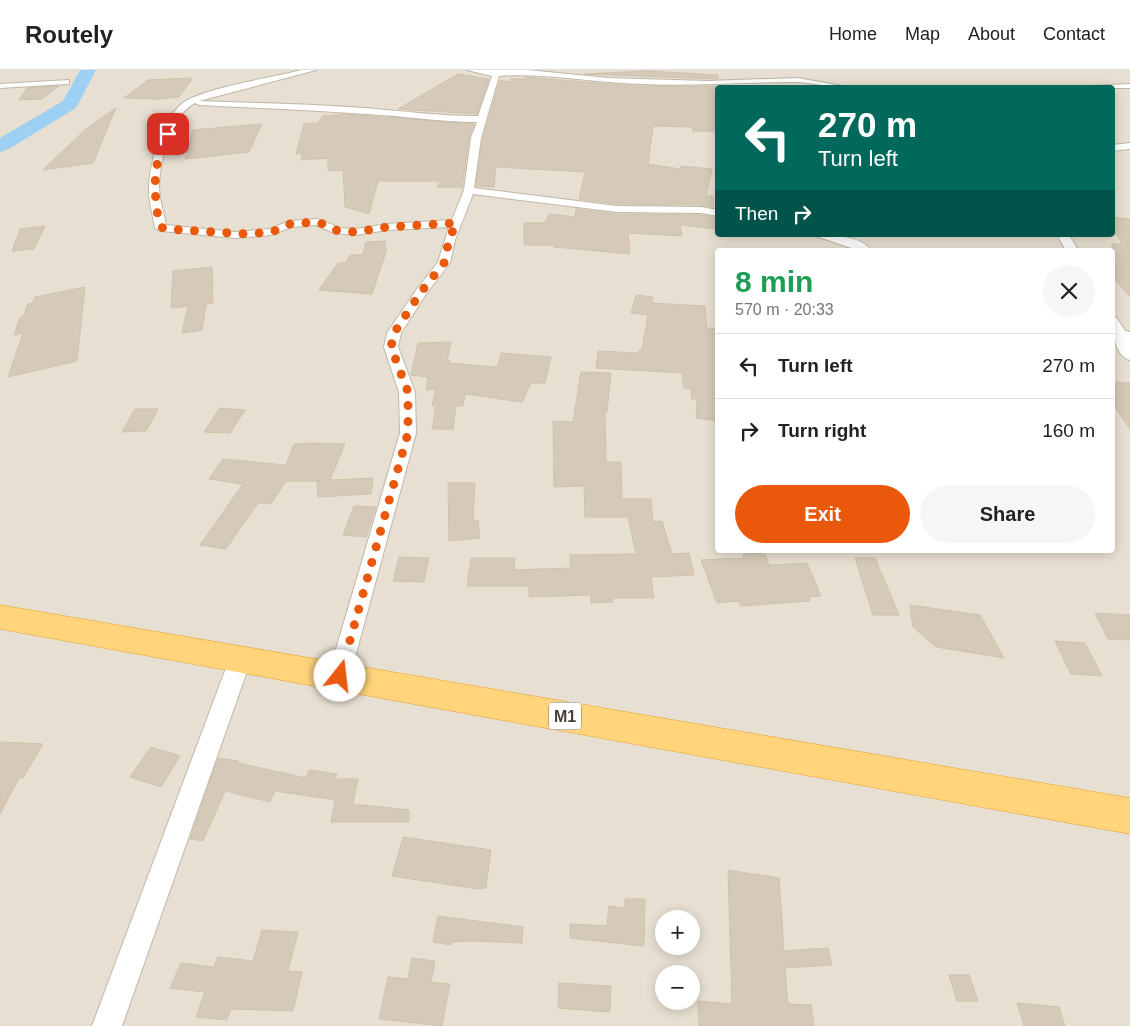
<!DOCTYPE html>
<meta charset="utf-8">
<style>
:root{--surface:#fff;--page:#f6f6f6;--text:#222;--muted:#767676;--line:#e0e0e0;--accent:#ea580c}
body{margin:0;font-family:Helvetica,sans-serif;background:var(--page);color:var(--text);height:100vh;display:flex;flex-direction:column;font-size:19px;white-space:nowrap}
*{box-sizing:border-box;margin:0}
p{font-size:16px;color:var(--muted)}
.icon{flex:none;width:28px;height:28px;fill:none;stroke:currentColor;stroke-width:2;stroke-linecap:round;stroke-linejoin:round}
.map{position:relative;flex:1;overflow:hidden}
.sheet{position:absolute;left:715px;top:178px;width:400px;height:305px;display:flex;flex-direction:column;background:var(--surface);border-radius:5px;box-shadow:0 2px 12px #0003}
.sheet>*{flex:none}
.banner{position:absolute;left:715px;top:15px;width:400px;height:152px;border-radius:5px;box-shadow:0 2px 12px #0003;background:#00695c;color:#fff;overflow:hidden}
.buttons{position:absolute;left:655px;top:840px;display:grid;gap:10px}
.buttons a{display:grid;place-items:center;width:45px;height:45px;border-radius:50%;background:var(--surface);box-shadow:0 2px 12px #0003;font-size:25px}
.pin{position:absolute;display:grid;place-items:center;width:42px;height:42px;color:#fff;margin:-21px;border-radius:10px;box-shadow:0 2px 8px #0006}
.me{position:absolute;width:55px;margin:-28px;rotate:16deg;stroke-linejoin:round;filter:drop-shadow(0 0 4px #0008)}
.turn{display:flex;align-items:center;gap:18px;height:105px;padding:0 20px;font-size:22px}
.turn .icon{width:65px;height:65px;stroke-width:2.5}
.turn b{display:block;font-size:35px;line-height:42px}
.then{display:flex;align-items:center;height:48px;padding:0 20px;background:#0003;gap:10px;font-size:19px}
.round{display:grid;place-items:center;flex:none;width:52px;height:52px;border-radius:26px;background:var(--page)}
.head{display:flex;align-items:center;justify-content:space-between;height:85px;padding:0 20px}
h1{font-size:30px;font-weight:700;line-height:38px;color:#1e9e55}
.button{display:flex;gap:10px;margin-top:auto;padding:10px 20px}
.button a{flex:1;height:58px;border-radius:30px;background:var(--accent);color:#fff;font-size:20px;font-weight:700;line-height:58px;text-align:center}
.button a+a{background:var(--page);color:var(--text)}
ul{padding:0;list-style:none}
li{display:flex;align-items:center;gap:15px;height:65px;padding:0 20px;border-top:1px solid var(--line)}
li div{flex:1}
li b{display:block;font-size:19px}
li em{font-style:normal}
header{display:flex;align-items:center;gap:30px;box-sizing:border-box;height:70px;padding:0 25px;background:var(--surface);border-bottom:1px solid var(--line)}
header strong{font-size:24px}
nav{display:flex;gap:28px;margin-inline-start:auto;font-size:18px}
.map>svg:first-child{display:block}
.residential{fill:#e7e0d2;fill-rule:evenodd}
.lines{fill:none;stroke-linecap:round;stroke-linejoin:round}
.river{fill:#9ed0f3;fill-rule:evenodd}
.building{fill:#d5cab9;stroke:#d0c2ac}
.minor-casing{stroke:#bfb6a7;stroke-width:2}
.trunk-casing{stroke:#e39f2f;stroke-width:1}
.minor{fill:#fff;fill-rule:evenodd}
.trunk{fill:#ffd47a;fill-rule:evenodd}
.route{stroke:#ea580c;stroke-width:9;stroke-dasharray:0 16.2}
.labels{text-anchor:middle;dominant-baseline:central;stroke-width:4;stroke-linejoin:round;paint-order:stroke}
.shield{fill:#fff;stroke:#7d7971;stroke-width:1}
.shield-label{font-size:16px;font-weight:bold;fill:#453f34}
</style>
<header>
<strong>Routely</strong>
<nav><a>Home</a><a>Map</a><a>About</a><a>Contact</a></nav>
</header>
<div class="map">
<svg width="1130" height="956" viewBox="0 0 1130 956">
<rect width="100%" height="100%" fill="#f3eee4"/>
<path class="residential" d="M0 0H1130V956H0ZM718 18H1112V165H718ZM718 180H1112V480H718ZM664 849H691V876H664ZM664 904H691V931H664Z"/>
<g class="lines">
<path class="river" d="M80 0H96L76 38 7 80 0 82V68L63 31Z"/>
</g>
<g class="building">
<path d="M647 1 718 5V9L584 4Z"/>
<path d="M458 4 489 9 477 44 398 39Z"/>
<path d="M525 7 632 16H718V58H714V61H693L692 57 653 56 648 94 680 99 681 96 712 99 706 126H713L714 137 701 135 617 134 579 129 585 102 496 97 494 117 476 116 483 68 500 10 509 12 511 9H524Z"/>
<path d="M190 8 192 9 179 27 159 29 124 28 148 10Z"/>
<path d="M59 16 42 29 19 30 27 18Z"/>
<path d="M116 38 93 93 43 100 87 58Z"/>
<path d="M345 44 474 54 469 68 462 117H437L441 111H378L369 144 345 137 343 100 328 101V88L301 90 302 83 296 84 304 54 318 53 323 46Z"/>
<path d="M262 54 249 82 185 89 193 60Z"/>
<path d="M576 139 617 144 701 145 715 147 716 159 680 155 682 166 628 163 630 184 554 177V175H524V153H544L550 144 575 147Z"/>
<path d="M1112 147 1130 149V227L1112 206V174H1122L1112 157Z"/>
<path d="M45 156 34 179 12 181 20 159Z"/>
<path d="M386 171 384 179H387L372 224 319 220 338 193H346L350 185H363L366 172Z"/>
<path d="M212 197 213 233 206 234 202 260 182 263 188 236 171 238 173 201Z"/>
<path d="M85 217 77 291 8 307 23 263 14 265 20 247H23L28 234 32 233 35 227Z"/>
<path d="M636 225 653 227 652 233 705 236 707 258 718 259V351L696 348 697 329H692L691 319 684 318 682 303 596 298 598 281 639 283V280H642L648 245 631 243Z"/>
<path d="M451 272 447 290H449V293L494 297 498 296 501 283 551 287 545 313H531L522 332 465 324 463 336H456L453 359H432L436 336H432L436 319 426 320 428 307 411 305 418 273Z"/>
<path d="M581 302 611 303 607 342 605 341 606 392H621L622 429H651L653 452 662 451 672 484 689 483 694 505 651 507 654 528H613V532L591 533V525L529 527V516H467L471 488H515L514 500 571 498 570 485 636 484 628 447H585L584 416 554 417 553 351 573 352Z"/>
<path d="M1112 312 1130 313V359L1112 333Z"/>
<path d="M220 338 245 340 230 363 204 362Z"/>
<path d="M135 339H158L146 361 122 362Z"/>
<path d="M312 373 345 374 330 410 373 408 371 424 318 427 317 411H322H286L271 434 258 433 226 479 200 475 243 414 209 409 223 389 286 395 294 374Z"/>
<path d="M448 413H475L473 450H478L480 468 449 471Z"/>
<path d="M354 436 376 437 366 467 343 465Z"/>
<path d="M765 483 769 495 807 493 821 526 809 527 810 531 741 536 739 531 717 533 701 490 744 488 743 484Z"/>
<path d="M399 487 429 488 424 512 393 511Z"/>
<path d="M855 488H875L899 545H873Z"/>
<path d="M910 535 980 545 1004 588 936 577 913 557Z"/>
<path d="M1095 543 1130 545V570L1108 569Z"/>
<path d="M1055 571 1085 573 1102 606 1071 604Z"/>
<path d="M0 672 43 674 23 708H19L0 744Z"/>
<path d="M151 677 180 686 161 717 130 707Z"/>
<path d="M218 688 239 691 238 693 306 708 309 700 337 704 335 709H358L353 734 409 740V752H331L335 730 275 721 270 732 225 721 203 771 190 769Z"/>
<path d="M403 767 491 780 486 818 478 819 392 806Z"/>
<path d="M728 800 779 808 784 881 828 878 832 895 785 898 788 934 811 935 814 956H699L698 931 732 934Z"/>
<path d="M625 829H645L644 876 570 868V854L607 856 609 836 625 838Z"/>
<path d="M438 846 523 857 522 873 471 871 451 872V875L433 872Z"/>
<path d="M262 860 298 862 288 901 302 902 293 941 231 939 227 950 196 947 205 922 170 918 181 893 214 897 218 887 253 891Z"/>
<path d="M412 888 435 891 431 912 450 914 442 956 379 949 388 907 408 909Z"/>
<path d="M949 905H969L978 931H957Z"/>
<path d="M559 913 611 916 610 942 558 938Z"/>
<path d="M1017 933 1059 937 1065 956H1024Z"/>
</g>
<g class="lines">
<g class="minor-casing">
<g id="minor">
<path d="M302 0H316L199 31C254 33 309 34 364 38 402 41 440 46 478 46L492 6 467 0H528L608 8 707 11 798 8 853 18C833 18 815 13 796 12 734 12 671 18 609 12 572 9 536 3 499 6L481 68 474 118 617 136 701 137 718 140V146L701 143 617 142 473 124 455 170 450 193 426 224 401 263 398 277 415 322 416 363 350 606 347 613 339 616 331 613 328 606 400 363 399 322 384 277 387 263 417 219 438 192 449 157 387 160 356 165 334 163 316 155 291 157 272 165 235 168 161 161 155 158C153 145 148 129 149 116 150 92 163 47 184 32 205 18 274 7 302 0ZM195 33 199 35C255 38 311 40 367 44 404 46 440 52 477 52L471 68 464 120 452 150 387 154 356 159 340 158 318 149 289 151 270 159 235 162 166 155C164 143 159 129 159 116 160 90 170 46 195 33Z"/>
<path d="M69 10V14H66L0 18V14Z"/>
<path d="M1130 14V18H1084L1088 16Z"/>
<path d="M1130 73V79L1112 81V75Z"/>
<path d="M813 165C831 165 859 165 871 180H857Z"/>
<path d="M1057 165H1069L1078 180H1066Z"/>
<path d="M1112 247 1117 248 1125 261 1130 262V290C1115 287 1112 260 1112 247Z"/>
<path d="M240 581 248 583 251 590 122 956H92L229 590 232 583Z"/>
</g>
</g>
<g class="trunk-casing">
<path id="trunk" d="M0 535 1130 728V764L0 559Z"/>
</g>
<use href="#minor" class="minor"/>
<use href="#trunk" class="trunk"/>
</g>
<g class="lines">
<path class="route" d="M168 64C155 88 153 112 157 139 158 147 157 156 165 159L248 164 272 162 290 154 318 152 338 161 356 162 387 157 456 153 449 170 444 193 421 222 394 263 391 277 408 322V363L340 606"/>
</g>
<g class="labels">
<rect class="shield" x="549" y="632.5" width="32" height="27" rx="4"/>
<g class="shield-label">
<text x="565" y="646">M1</text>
</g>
</g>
</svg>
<div class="buttons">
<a>+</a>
<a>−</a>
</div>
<div class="pin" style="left:168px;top:64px;background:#d93025"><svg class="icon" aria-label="arrive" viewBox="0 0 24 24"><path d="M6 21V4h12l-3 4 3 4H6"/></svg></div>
<svg class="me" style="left:340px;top:606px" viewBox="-20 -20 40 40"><circle r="19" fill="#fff"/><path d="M0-13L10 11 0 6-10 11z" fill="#ea580c"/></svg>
<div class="banner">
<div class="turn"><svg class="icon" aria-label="left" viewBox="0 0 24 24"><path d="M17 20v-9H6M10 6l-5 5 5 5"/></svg><div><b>270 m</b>Turn left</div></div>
<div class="then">Then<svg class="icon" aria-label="right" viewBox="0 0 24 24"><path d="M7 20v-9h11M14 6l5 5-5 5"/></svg></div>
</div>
<section class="sheet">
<div class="head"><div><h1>8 min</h1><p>570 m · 20:33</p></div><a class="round"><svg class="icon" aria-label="close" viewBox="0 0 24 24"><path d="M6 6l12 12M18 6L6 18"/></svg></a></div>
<ul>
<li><svg class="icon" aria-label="left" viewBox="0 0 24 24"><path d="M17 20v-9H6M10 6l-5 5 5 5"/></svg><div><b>Turn left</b></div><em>270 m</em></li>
<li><svg class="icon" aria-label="right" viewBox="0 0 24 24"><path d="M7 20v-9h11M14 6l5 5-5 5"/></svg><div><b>Turn right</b></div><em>160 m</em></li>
</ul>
<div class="button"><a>Exit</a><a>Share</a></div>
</section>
</div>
